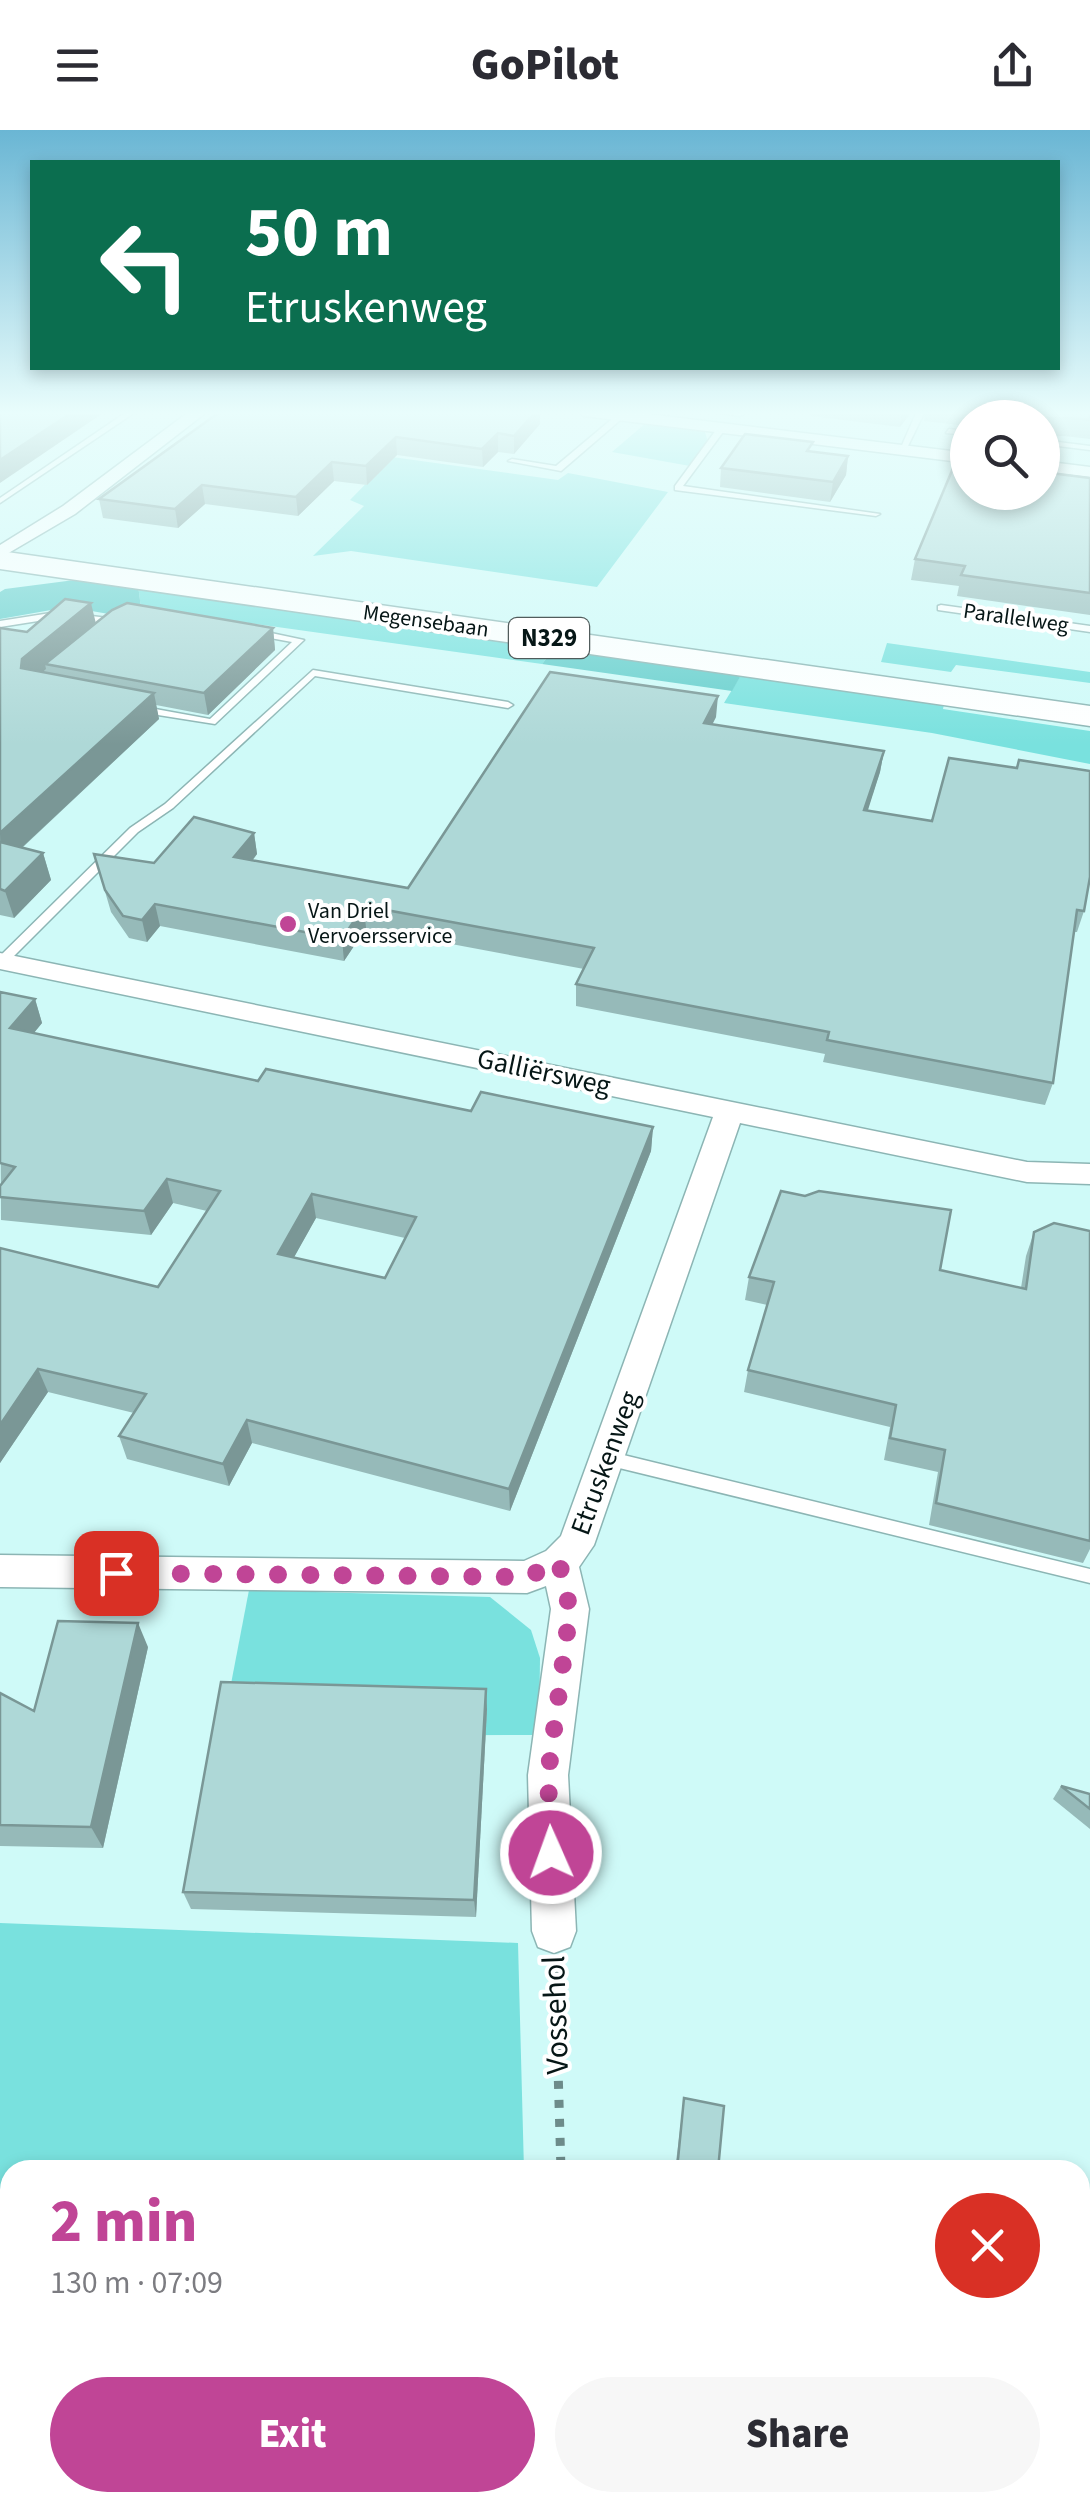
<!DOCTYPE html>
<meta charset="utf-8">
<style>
:root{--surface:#fff;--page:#f7f7f7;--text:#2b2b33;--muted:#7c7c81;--accent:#c04596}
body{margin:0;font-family:"Source Sans 3",sans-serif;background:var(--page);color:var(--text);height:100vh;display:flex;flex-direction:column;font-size:38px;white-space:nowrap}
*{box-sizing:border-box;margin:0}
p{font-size:32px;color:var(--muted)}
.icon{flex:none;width:55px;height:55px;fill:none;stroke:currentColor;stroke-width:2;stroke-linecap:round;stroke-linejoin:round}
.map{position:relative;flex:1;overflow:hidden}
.side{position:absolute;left:0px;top:2030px;width:1090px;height:352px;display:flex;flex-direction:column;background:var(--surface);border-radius:30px 30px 0 0;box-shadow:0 5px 15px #0003}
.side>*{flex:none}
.top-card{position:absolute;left:30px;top:30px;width:1030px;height:210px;border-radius:0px;box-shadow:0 5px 15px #0003;background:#0b6e4f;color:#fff;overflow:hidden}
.buttons{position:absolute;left:950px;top:270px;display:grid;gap:20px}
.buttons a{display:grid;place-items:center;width:110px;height:110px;border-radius:50%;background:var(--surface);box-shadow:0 5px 15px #0003;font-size:50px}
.pin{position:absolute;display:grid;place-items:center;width:85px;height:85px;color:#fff;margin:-42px;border-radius:20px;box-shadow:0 5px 15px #0006}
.me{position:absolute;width:110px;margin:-55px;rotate:358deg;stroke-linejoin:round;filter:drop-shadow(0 0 8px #0008)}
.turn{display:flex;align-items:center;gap:35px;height:210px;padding:0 50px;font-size:45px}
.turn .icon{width:130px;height:130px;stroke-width:2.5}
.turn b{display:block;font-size:70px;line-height:85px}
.round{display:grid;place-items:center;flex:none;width:105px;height:105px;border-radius:52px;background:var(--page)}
.summary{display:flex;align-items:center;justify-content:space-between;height:170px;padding:0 50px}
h1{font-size:60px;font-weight:800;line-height:75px;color:var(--accent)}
.cta{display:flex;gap:20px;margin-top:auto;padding:20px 50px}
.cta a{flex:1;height:115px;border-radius:60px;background:var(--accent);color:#fff;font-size:40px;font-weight:800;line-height:115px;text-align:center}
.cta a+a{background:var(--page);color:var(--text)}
header{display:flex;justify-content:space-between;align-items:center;height:130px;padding:0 50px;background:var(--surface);font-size:45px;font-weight:800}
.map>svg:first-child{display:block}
.green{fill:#79e1de}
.forest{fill:#65cecc}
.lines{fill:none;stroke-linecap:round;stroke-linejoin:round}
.service-casing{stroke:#8cb5b4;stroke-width:3}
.minor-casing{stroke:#8cb5b4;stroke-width:3}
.primary-casing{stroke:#8cb5b4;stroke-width:3}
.path{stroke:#6d8b8a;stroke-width:9;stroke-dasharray:8 11;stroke-linecap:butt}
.service{fill:#fff;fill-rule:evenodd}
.minor{fill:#fff;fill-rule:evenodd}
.primary{fill:#fff;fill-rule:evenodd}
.wall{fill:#96bab9;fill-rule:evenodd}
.shaded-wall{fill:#7a9796}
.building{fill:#aed8d7;stroke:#7a9796;stroke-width:2.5;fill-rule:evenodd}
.route{stroke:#c04596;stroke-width:18;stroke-dasharray:0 32.4}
.poi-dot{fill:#c04596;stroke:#fff;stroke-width:4}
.labels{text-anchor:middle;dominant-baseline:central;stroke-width:8;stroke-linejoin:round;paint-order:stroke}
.far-street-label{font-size:22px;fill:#061616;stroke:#fff}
.far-poi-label{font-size:22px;fill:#061616;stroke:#fff;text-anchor:start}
.shield{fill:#fff;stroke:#515c5c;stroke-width:2.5}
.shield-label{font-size:25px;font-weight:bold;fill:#061616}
.street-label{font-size:28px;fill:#061616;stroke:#fff}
.near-street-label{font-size:32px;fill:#061616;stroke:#fff}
</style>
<header><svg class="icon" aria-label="menu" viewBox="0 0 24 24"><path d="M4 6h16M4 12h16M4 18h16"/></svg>GoPilot<svg class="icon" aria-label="share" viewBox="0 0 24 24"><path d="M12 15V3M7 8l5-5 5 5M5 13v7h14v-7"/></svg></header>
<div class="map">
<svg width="1090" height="2382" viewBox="0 0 1090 2382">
<rect width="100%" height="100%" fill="#cffaf8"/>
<g class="green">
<path d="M647 292 705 302 708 312 690 336 612 322Z"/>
<path d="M392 327 558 350 568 343 668 362 597 457 351 421 313 426 364 376 350 370Z"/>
<path d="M138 455 558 514 542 534 141 478Z"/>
<path d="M887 513 1090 542V553L956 535 951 542 881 532Z"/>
<path d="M744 540 944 574 943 579 1090 601V634L932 603 724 573Z"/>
<path d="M249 1460 490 1467 531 1500 540 1528 539 1605 221 1606Z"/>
<path d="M0 1793 518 1813 524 2040H10V2085H0Z"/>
<path d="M10 2277V2372L69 2373 67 2382H0V2278Z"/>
</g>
<g class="forest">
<path d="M90 448 138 455 141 478 109 484 68 477 0 489V462L5 459Z"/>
<path d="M558 514 744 540 732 561 542 534Z"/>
</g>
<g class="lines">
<g class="service-casing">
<g id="service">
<path d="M128 281H137L0 373V368Z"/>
<path d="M707 281H733L744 284 740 286Z"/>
<path d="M917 281H925L906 320 899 322Z"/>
<path d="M618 284 625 286 561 341 508 331 512 329 556 336Z"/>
<path d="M719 296 726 298 683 356 880 384 876 386 675 360V356Z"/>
<path d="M949 299 968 301V305L946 303Z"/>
<path d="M1042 310 1090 316V320L1042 314Z"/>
<path d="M941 475 1090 496V502L938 480V476Z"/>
<path d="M57 482 117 489 121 492 117 495 57 488 0 497V491Z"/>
<path d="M257 500 304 510 215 594 139 582 134 579 139 576 210 589 292 512 254 505V501Z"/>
<path d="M313 540 508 572 513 575 508 578 315 546 173 678 138 702 6 834H0V826L130 698 165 674Z"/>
<path d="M607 1321 1090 1439V1453L607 1335 601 1333 599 1328 601 1323Z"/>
</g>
</g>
<g class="minor-casing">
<g id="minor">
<path d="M190 281H208L75 384 0 428V415L63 376Z"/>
<path d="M576 281H623L968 323V333L584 286Z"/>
<path d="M1042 331 1090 337V347L1042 341Z"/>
<path d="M0 823 1027 1032 1090 1034V1054L1027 1052 740 993 594 1415 579 1437 589 1479 568 1645 576 1801 570 1817 554 1823 538 1817 532 1801 528 1645 551 1479 546 1456 527 1463 0 1457V1425L524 1431 546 1421 561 1406 713 987 0 839Z"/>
<rect x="549" y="2372" width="54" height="10"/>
</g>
</g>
<g class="primary-casing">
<path id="primary" d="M0 421 1090 576V596L0 439Z"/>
</g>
<path class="path" d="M555 1837 561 2040"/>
<use href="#service" class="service"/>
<use href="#minor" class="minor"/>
<use href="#primary" class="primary"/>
</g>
<g class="wall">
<path d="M221 281 540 285V294L514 324 498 322 483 337 397 325 367 355 334 351 298 386 205 374 178 398 103 388 99 369Z"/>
<path d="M812 281H912L900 297 811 286Z"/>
<path d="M926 281H1090V309L1064 306 1042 307V288H968V296L924 291Z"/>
<path d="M848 326 846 345 830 372 720 357 721 338Z"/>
<path d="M1090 348V485L957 466 959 456 911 450 915 429Z"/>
<path d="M96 493 273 498 275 520 208 585 156 575 159 589 22 718 43 723 51 750 14 788 0 785V498L27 502Z"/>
<path d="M716 587 712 595 884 621 880 642 867 681 1084 781 1077 802H1074L1053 953 1045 975 823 932 825 924 576 876V854L584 839 366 798 344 831 160 796 147 812 129 808 111 782 94 724 154 733 254 703 257 724 253 730 408 758Z"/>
<path d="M0 862 35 869 42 893 34 903 258 951 471 981 653 997 651 1021 510 1381 252 1313 229 1356 127 1329 119 1306 134 1283 48 1262 0 1333V1118L158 1157 207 1081 173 1073 151 1105 1 1090ZM316 1088 405 1108 385 1148 294 1127Z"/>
<path d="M1090 1101V1419L1083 1433 929 1395 938 1342 884 1330 890 1297 744 1262 748 1240 767 1175 745 1170 749 1147 940 1140 1021 1158 1026 1126 1034 1102Z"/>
<path d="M148 1517 103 1718 0 1716V1563L34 1581Z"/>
<path d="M487 1579 476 1787 191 1779 183 1762Z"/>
<path d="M1061 1656 1090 1664V1699L1053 1669Z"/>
<path d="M684 1968 718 2040H675Z"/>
<path d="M1080 2234 1090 2238V2274L1080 2270Z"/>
<path d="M387 2372H475L390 2375Z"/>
<path d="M914 2372H1033L1055 2382H913Z"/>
</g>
<g class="shaded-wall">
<path d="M74 281H106L0 353V330Z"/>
<path d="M531 281H543L540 285V294L514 324V306Z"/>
<path d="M902 281H912L900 297Z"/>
<path d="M498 303V322L483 337 482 319Z"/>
<path d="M396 307 397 325 367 355 366 336Z"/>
<path d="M848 326 846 345 830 372 833 352Z"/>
<path d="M332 332 334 351 298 386 296 367Z"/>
<path d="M202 355 205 374 178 398 175 379Z"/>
<path d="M91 473 97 498 45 534 46 539 29 554 21 538 22 529Z"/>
<path d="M273 498 275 520 208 585 204 563Z"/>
<path d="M154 563 159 589 1 737 0 703Z"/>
<path d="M718 566 716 587 702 614 704 593Z"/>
<path d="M884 621 880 642 861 702 864 680Z"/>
<path d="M254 703 257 724 238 748 234 727Z"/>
<path d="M43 723 51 750 14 788 5 761Z"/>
<path d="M155 774 160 796 147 812 142 790Z"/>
<path d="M364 776 366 798 344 831 342 809Z"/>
<path d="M35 869 42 893 18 922 10 898Z"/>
<path d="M653 997 651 1021 510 1381 509 1359Z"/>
<path d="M167 1049 173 1073 151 1105 144 1081Z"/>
<path d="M312 1064 316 1088 283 1147 278 1124Z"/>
<path d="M38 1239 48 1262 0 1333V1295Z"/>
<path d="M247 1290 252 1313 229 1356 223 1334Z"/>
<path d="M138 1493 148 1517 103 1718 91 1697Z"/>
<path d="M486 1559 487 1579 476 1787 474 1770Z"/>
</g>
<g class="building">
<path d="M0 281H74L0 330Z"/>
<path d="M221 281H536L514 306 498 303 482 319 396 307 366 336 332 332 296 367 202 355 175 379 99 369Z"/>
<path d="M1010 281H1090V290L1069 288H1028L1030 283Z"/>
<path d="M745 304 813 312 807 321 848 326 833 352 721 338Z"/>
<path d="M956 331 968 333V362H1042V342L1090 348V463L961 445 965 436 915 429Z"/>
<path d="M65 469 91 473 22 529 21 538 154 563 0 703V498L27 502Z"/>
<path d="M127 473 273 498 204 563 45 534 112 480Z"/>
<path d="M550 542 718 566 704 593 884 621 864 680 932 691 949 628 1017 638 1019 630 1090 641V747L1084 781 1077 780 1053 953 827 910 829 902 576 854 594 818 364 776 342 809 155 774 142 790 123 786 105 760 94 724 154 733 194 687 254 703 234 727 408 758Z"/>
<path d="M0 712 43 723 5 761 0 759Z"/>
<path d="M0 862 35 869 10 898 258 951 266 939 471 981 481 962 653 997 509 1359 247 1290 223 1334 119 1306 146 1264 38 1239 0 1295V1118L158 1157 220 1061 167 1049 144 1081 0 1067V1056L15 1037 0 1033ZM312 1064 416 1087 385 1148 278 1124Z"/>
<path d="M781 1061 805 1066 819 1061 951 1080 940 1140 1026 1159 1034 1102 1054 1093 1090 1101V1411L936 1373 945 1320 890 1308 896 1275 748 1240 774 1152 749 1147Z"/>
<path d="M58 1491 138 1493 91 1697 0 1695V1563L34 1581Z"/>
<path d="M221 1552 486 1559 474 1770 183 1762Z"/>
<path d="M1061 1656 1090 1664V1679Z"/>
<path d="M684 1968 724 1976 718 2040H677Z"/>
<path d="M1080 2234 1090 2238V2269L1080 2265Z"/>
<path d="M921 2372H1033L1055 2382H920Z"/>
<path d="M214 2376V2382H113Z"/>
</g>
<linearGradient id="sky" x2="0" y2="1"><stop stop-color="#6ab6d4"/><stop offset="0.46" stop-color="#e9fdfc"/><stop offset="1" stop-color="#e9fdfc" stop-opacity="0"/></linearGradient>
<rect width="1090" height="615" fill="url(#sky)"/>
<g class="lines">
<path class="route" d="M116 1443 527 1447 559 1432 570 1480 548 1645 551 1723"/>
</g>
<circle class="poi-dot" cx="288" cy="794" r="10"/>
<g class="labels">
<g class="far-street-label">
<text transform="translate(1016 488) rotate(8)">Parallelweg</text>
<text transform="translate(426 491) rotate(8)">Megensebaan</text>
</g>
<g class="far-poi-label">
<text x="308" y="781">Van Driel<tspan x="308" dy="25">Vervoersservice</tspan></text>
</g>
<rect class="shield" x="509" y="488" width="80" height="40" rx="8"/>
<g class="shield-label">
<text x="549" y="508">N329</text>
</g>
<g class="street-label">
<text transform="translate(544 942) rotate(12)">Galliërsweg</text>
<text transform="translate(605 1333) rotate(-70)">Etruskenweg</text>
</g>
<g class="near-street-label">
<text transform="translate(556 1885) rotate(-92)">Vossehol</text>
</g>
</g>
</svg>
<div class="buttons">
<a><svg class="icon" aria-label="search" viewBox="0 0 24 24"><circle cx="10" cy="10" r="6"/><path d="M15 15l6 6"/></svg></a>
</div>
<div class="pin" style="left:116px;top:1443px;background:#d93025"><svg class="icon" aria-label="arrive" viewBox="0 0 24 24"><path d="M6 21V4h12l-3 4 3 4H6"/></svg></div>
<svg class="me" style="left:551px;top:1723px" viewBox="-20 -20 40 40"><circle r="17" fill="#c04596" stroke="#fff" stroke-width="3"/><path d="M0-11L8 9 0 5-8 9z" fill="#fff"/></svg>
<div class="top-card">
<div class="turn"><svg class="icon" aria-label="left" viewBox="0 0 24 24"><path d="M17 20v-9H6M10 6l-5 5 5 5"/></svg><div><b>50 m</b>Etruskenweg</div></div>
</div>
<section class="side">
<div class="summary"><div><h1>2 min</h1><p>130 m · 07:09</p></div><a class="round" style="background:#d93025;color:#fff"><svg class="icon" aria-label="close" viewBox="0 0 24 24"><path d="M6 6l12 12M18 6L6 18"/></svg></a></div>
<div class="cta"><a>Exit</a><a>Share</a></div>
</section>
</div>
